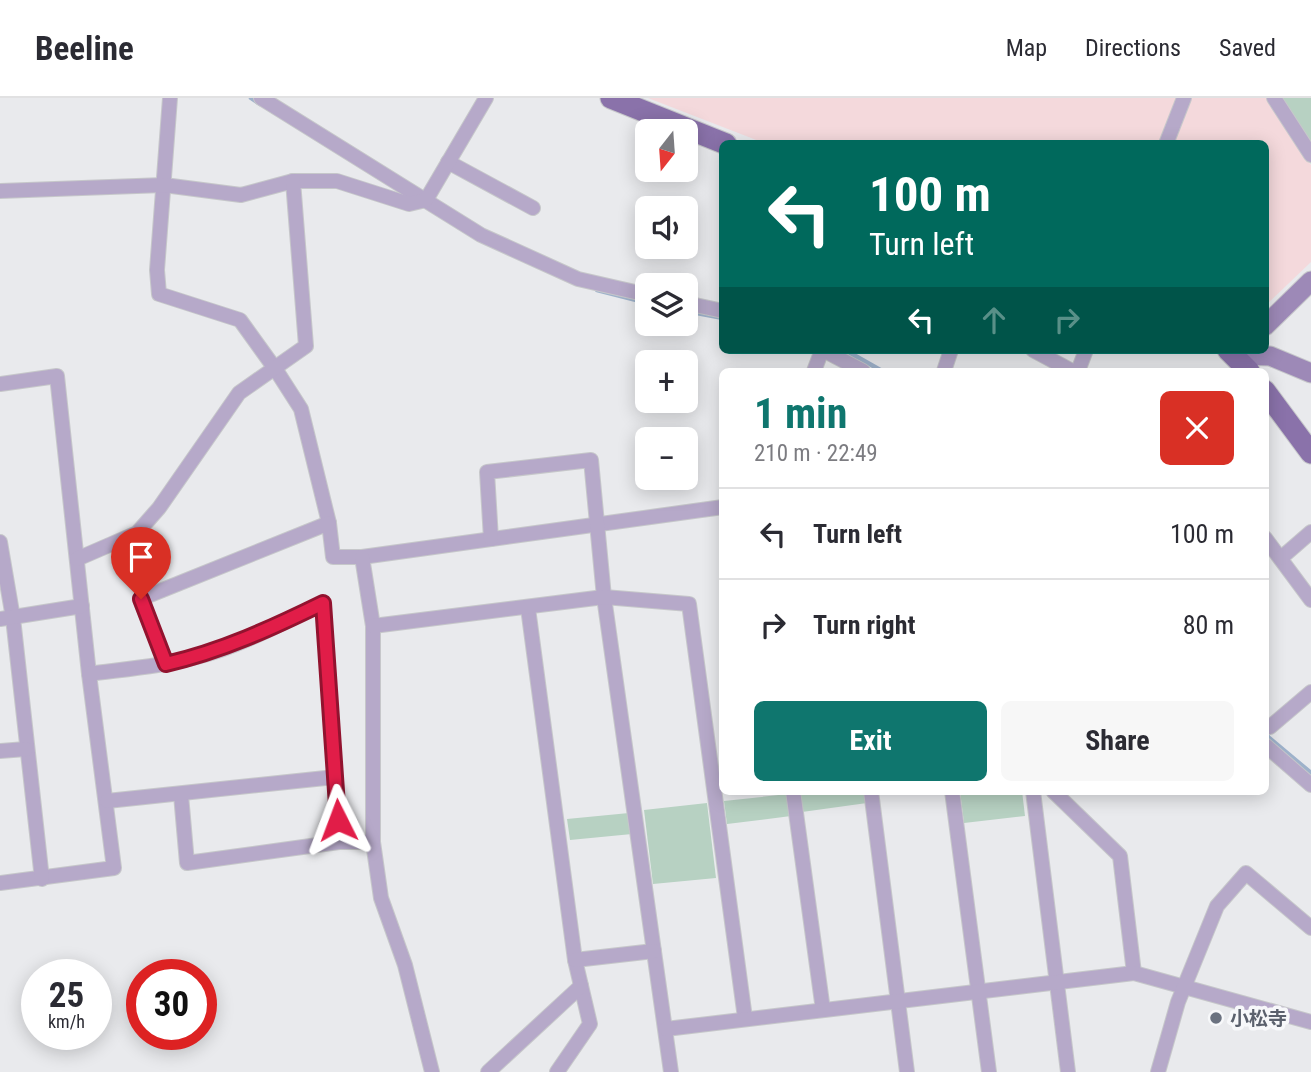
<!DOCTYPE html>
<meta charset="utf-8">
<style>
:root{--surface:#fff;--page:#f7f7f7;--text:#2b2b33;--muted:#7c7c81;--line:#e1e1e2;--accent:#0f766e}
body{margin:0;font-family:"Roboto Condensed","Noto Sans JP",sans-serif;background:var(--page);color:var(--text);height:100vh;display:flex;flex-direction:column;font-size:26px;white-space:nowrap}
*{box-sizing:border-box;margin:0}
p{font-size:23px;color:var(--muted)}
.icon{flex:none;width:38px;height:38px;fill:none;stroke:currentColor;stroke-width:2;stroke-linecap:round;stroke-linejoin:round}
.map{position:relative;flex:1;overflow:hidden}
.panel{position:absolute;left:719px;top:270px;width:550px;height:427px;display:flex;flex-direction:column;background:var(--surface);border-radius:10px;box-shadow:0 4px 18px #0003}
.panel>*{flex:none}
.guide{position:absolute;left:719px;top:42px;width:550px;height:214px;border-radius:10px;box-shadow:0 4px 18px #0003;background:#00695c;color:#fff;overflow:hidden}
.needle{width:46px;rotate:197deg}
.tools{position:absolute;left:635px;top:21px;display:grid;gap:14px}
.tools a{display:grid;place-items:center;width:63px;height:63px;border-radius:10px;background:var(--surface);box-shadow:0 4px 18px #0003;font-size:35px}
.speed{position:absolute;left:21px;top:861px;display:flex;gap:14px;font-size:35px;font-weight:700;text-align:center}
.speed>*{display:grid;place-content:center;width:91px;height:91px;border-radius:50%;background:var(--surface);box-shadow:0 4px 18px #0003;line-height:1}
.speed small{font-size:18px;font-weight:400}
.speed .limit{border:10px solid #d22;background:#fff;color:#111}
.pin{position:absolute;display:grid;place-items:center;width:60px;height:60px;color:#fff;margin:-72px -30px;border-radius:50% 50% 50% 0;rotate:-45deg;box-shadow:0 0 7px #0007}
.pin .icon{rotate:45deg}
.me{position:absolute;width:77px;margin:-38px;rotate:357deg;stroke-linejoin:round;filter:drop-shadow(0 0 5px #0008)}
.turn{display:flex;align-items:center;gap:24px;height:147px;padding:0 35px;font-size:32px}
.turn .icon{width:91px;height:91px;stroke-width:2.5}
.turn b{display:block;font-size:49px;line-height:60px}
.lanes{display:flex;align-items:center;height:66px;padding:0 35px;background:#0003;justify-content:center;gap:35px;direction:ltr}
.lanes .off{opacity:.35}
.round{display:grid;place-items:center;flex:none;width:74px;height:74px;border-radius:10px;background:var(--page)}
.head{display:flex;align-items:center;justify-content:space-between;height:119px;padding:0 35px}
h1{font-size:42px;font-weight:700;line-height:52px;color:var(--accent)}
.button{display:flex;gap:14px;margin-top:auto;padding:14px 35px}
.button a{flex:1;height:80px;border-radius:10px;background:var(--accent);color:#fff;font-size:28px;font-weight:700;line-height:80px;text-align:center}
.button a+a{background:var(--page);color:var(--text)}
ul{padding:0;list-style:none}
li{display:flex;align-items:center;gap:21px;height:91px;padding:0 35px;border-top:2px solid var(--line)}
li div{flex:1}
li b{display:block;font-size:26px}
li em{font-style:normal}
header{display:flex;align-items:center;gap:42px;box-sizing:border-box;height:98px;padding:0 35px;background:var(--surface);border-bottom:2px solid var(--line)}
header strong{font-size:33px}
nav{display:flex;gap:38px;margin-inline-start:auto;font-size:24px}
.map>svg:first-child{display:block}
.industrial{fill:#f4d9dc}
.green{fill:#b7d1c2}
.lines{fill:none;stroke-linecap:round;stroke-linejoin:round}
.stream{stroke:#9eb2cb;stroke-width:4.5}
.street-casing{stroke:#c6c7ca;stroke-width:16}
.secondary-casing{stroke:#c6c7ca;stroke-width:21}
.primary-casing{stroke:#c6c7ca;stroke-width:23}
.street{stroke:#b6a9c9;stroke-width:14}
.secondary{stroke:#9d89b7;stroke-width:19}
.primary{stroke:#8a72aa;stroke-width:21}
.route-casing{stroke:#92132f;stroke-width:18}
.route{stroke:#e11d48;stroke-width:12}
.worship-dot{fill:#6b7280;stroke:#f7f8fa;stroke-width:2.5}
.labels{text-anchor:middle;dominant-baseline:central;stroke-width:7;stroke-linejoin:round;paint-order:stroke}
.worship-label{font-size:19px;font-weight:bold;fill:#5b616d;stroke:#f7f8fa;text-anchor:start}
</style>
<header>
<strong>Beeline</strong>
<nav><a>Map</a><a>Directions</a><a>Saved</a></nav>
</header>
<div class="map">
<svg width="1311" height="974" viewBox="0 0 1311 974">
<rect width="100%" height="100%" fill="#e9eaed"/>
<path class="industrial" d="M648 0H1266L1311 67V164L1265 208V46L764 45Z"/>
<g class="green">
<path d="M1268 0H1311V66Z"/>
<path d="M800 693H865L867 705 802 714Z"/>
<path d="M960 693H1022L1025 718 964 725Z"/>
<path d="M788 696 791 718 727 726 724 703Z"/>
<path d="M707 705 716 780 653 786 644 712Z"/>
<path d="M629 715 632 736 570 742 567 721Z"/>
</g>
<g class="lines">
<g class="stream">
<path d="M251 0 260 6"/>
<path d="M597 192 648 205"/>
<path d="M686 213 723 220"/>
<path d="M845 252 882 273"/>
<path d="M1265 632 1268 639 1311 675"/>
</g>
<g class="street-casing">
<g id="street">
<path d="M170 0 157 172 159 196 240 222 276 272 301 311 329 425 333 459H362L723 409"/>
<path d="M261 0 481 137 578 181 648 197"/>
<path d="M1274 0 1311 57"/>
<path d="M1166 46 1184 0"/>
<path d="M448 64 533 110"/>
<path d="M0 93 164 87 241 97 293 83H337L409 106 426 102 486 0"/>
<path d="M686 205 723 213"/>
<path d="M823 252 863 273"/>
<path d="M1033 252 1072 273"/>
<path d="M814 273 822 252"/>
<path d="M944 273 951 252"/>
<path d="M1078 273 1086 252"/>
<path d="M0 286 57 278 89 576 114 770 0 785"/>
<path d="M1265 440 1311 502"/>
<path d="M491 441 487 374 591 362 604 499 671 974"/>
<path d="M0 444 13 520 42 781"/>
<path d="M362 459 373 528V744L381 800 405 867 432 974"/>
<path d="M1281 460 1311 434"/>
<path d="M77 461 137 435 159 410 239 295 306 248 293 83"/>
<path d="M528 510 575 862 590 926 557 974"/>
<path d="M0 521 82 508"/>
<path d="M373 528 604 499 689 506 745 920"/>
<path d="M166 566 140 501 329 425"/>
<path d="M89 576C126 571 164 568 200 558 243 547 283 524 323 505L339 744"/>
<path d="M1270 629 1311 594"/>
<path d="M1265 647 1311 687"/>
<path d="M0 653 26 651"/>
<path d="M793 693 823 912"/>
<path d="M871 693 907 974"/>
<path d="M952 693 989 974"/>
<path d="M1033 693 1068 974"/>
<path d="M1053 693 1120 758 1134 875"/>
<path d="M181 697 187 765 339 744H373"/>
<path d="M107 703 335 679"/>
<path d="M575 862 654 853"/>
<path d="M666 931 1134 875 1311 924"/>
<path d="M488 974 581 888"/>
<path d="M1158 974 1178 904 1217 808 1246 775 1311 830"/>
</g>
</g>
<g class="secondary-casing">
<g id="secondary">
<path d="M1265 228 1311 183"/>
<path d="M1236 257 1270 258 1311 275"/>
</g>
</g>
<g class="primary-casing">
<g id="primary">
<path d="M611 0 726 46"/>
<path d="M1228 252 1249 273"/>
<path d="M1265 293 1311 355"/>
</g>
</g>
<use href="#street" class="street"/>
<use href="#secondary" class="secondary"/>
<use href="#primary" class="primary"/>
</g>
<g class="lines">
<g class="route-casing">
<path id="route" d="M141 501 166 566C222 553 272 530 323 505L338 722"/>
</g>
<use href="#route" class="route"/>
</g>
<circle class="worship-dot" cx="1216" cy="920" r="7"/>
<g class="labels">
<g class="worship-label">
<text x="1230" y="920">小松寺</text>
</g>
</g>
</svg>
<div class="tools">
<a><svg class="needle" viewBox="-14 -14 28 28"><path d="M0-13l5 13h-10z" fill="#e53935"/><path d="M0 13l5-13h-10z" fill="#7c7c81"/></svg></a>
<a><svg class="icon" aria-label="sound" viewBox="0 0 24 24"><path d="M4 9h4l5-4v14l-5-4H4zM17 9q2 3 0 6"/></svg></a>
<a><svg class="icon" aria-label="layers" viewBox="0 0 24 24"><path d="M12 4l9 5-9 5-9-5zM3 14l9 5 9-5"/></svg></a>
<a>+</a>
<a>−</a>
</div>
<div class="speed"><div>25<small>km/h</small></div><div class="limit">30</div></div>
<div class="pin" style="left:141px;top:501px;background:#d93025"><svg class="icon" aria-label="arrive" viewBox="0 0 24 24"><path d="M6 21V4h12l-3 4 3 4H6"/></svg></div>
<svg class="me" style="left:338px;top:722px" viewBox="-20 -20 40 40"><path d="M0-17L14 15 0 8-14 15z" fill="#e11d48" stroke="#fff" stroke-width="4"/></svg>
<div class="guide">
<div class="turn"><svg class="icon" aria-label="left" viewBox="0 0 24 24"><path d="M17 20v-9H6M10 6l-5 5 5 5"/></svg><div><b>100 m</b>Turn left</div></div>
<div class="lanes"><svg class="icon" aria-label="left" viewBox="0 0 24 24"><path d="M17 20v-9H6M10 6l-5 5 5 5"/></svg><svg class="icon off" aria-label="ahead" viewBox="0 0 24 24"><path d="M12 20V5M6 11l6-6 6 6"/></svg><svg class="icon off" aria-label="right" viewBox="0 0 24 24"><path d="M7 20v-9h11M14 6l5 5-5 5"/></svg></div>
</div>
<section class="panel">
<div class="head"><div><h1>1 min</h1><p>210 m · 22:49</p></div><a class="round" style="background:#d93025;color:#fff"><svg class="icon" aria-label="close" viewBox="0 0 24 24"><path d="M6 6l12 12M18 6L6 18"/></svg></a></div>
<ul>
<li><svg class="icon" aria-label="left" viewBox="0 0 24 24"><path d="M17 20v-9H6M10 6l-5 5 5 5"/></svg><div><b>Turn left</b></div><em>100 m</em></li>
<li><svg class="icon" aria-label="right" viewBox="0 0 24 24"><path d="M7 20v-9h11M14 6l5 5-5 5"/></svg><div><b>Turn right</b></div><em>80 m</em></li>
</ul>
<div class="button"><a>Exit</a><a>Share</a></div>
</section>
</div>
